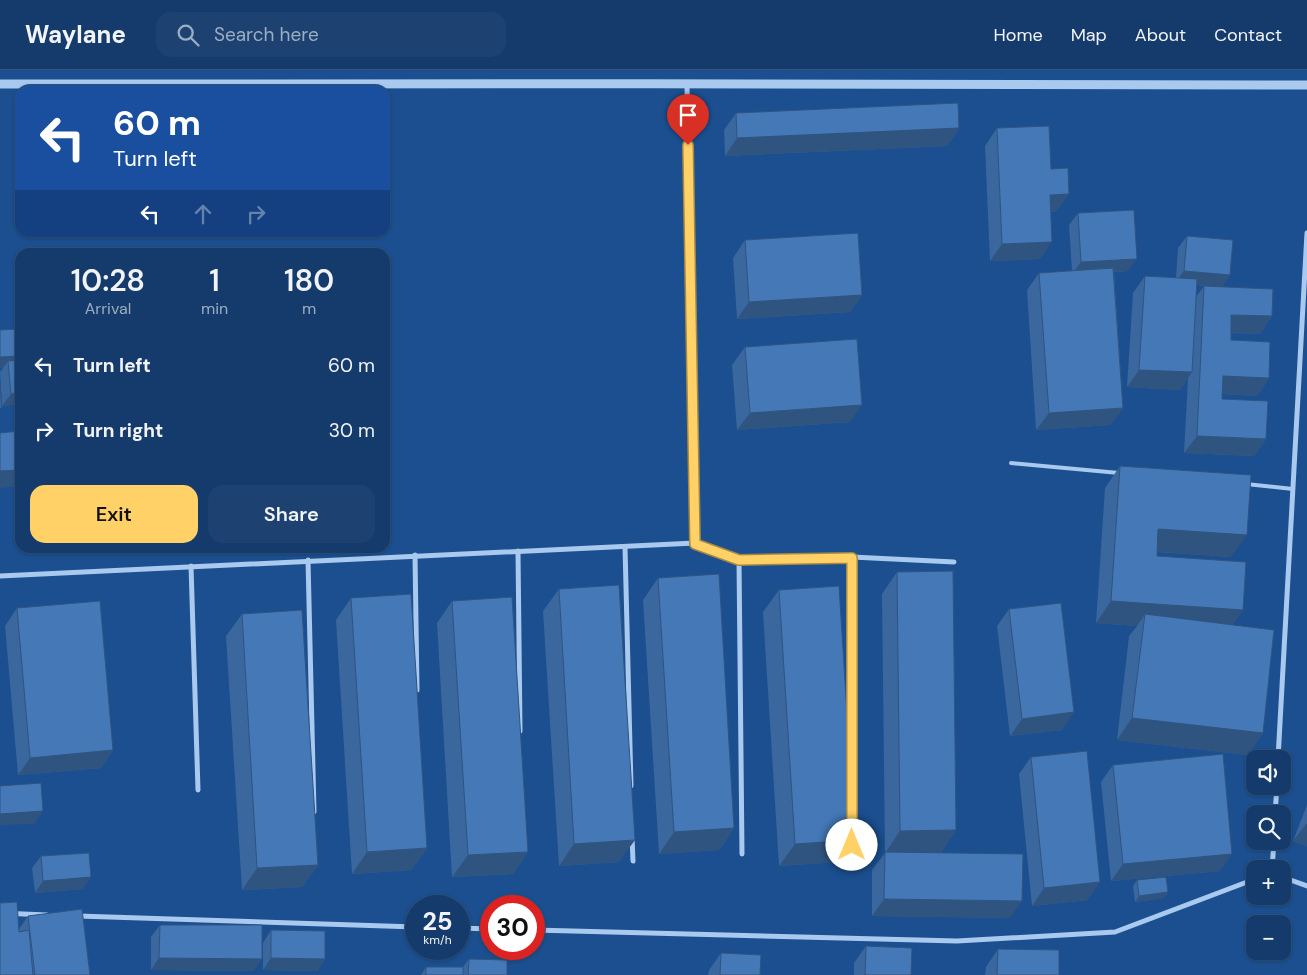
<!DOCTYPE html>
<meta charset="utf-8">
<style>
:root{--surface:#143b6b;--page:#1d4271;--text:#f1f3f6;--muted:#9dadc1;--line:#33557e;--accent:#ffd166}
body{margin:0;font-family:"DM Sans",sans-serif;background:var(--page);color:var(--text);height:100vh;display:flex;flex-direction:column;font-size:19px;white-space:nowrap}
*{box-sizing:border-box;margin:0}
p{font-size:16px;color:var(--muted)}
.icon{flex:none;width:28px;height:28px;fill:none;stroke:currentColor;stroke-width:2;stroke-linecap:round;stroke-linejoin:round}
.map{position:relative;flex:1;overflow:hidden}
.drawer{position:absolute;left:15px;top:178px;width:375px;height:305px;display:flex;flex-direction:column;background:var(--surface);border-radius:15px;box-shadow:0 1px 4px #0004,0 0 0 1px var(--line)}
.drawer>*{flex:none}
.top-card{position:absolute;left:15px;top:15px;width:375px;height:152px;border-radius:15px;box-shadow:0 1px 4px #0004,0 0 0 1px var(--line);background:#1a4fa0;color:#fff;overflow:hidden}
.buttons{position:absolute;left:1246px;top:680px;display:grid;gap:10px}
.buttons a{display:grid;place-items:center;width:45px;height:45px;border-radius:10px;background:var(--surface);box-shadow:0 1px 4px #0004,0 0 0 1px var(--line);font-size:25px}
.speed{position:absolute;left:405px;top:825px;display:flex;gap:10px;font-size:25px;font-weight:700;text-align:center}
.speed>*{display:grid;place-content:center;width:65px;height:65px;border-radius:50%;background:var(--surface);box-shadow:0 1px 4px #0004,0 0 0 1px var(--line);line-height:1}
.speed small{font-size:12px;font-weight:400}
.speed .limit{border:8px solid #d22;background:#fff;color:#111}
.pin{position:absolute;display:grid;place-items:center;width:42px;height:42px;color:#fff;margin:-51px -21px;border-radius:50% 50% 50% 0;rotate:-45deg;box-shadow:0 0 5px #0007}
.pin .icon{rotate:45deg}
.me{position:absolute;width:55px;margin:-28px;rotate:0deg;stroke-linejoin:round;filter:drop-shadow(0 0 4px #0008)}
.turn{display:flex;align-items:center;gap:18px;height:105px;padding:0 15px;font-size:22px}
.turn .icon{width:65px;height:65px;stroke-width:2.5}
.turn b{display:block;font-size:35px;line-height:42px}
.lanes{display:flex;align-items:center;height:48px;padding:0 15px;background:#0003;justify-content:center;gap:25px;direction:ltr}
.lanes .off{opacity:.35}
.eta{display:flex;justify-content:space-evenly;align-items:center;height:85px;text-align:center}
.eta b{font-size:30px;font-weight:600;line-height:35px}
.primary-button{display:flex;gap:10px;margin-top:auto;padding:10px 15px}
.primary-button a{flex:1;height:58px;border-radius:15px;background:var(--accent);color:#111;font-size:20px;font-weight:600;line-height:58px;text-align:center}
.primary-button a+a{background:var(--page);color:var(--text)}
ul{padding:0;list-style:none}
li{display:flex;align-items:center;gap:15px;height:65px;padding:0 15px}
li div{flex:1}
li b{display:block;font-size:19px}
li em{font-style:normal}
header{display:flex;align-items:center;gap:30px;box-sizing:border-box;height:70px;padding:0 25px;background:var(--surface);border-bottom:1px solid var(--line)}
header strong{font-size:24px}
nav{display:flex;gap:28px;margin-inline-start:auto;font-size:18px}
.search{width:350px;height:45px;background:var(--page);display:flex;align-items:center;gap:12px;box-sizing:border-box;padding:0 18px;border-radius:15px;color:var(--muted);font-size:19px}
.map>svg:first-child{display:block}
.lines{fill:none;stroke-linecap:round;stroke-linejoin:round}
.service{stroke:#a9c9ee;stroke-width:4}
.minor{stroke:#a9c9ee;stroke-width:5}
.tertiary{stroke:#a9c9ee;stroke-width:9}
.wall{fill:#3a679d;fill-rule:evenodd}
.shaded-wall{fill:#305480}
.building{fill:#4478b7;stroke:#305480}
.route-casing{stroke:#a68842;stroke-width:12}
.route{stroke:#ffd166;stroke-width:9}
</style>
<header>
<strong>Waylane</strong>
<div class="search"><svg class="icon" aria-label="search" viewBox="0 0 24 24"><circle cx="10" cy="10" r="6"/><path d="M15 15l6 6"/></svg>Search here</div>
<nav><a>Home</a><a>Map</a><a>About</a><a>Contact</a></nav>
</header>
<div class="map">
<svg width="1307" height="905" viewBox="0 0 1307 905">
<rect width="100%" height="100%" fill="#1b4f8f"/>
<g class="lines">
<g class="service">
<path d="M1011 393 1119 403"/>
<path d="M1246 414 1293 419"/>
</g>
<g class="minor">
<path d="M687 15 695 473"/>
<path d="M625 477 631 716"/>
<path d="M518 481 520 661"/>
<path d="M415 485 417 620"/>
<path d="M852 487V737"/>
<path d="M308 490 314 742"/>
<path d="M739 490 742 784"/>
<path d="M191 496 198 720"/>
<path d="M0 506 695 473 739 490 852 487 954 492"/>
<path d="M1278 689 1307 163"/>
<path d="M1275 744 1277 716"/>
<path d="M632 767 633 791"/>
<path d="M1272 799 1274 771"/>
<path d="M1282 807 1307 816"/>
<path d="M0 843 47 845"/>
<path d="M78 846 416 857"/>
<path d="M459 858 491 859"/>
<path d="M534 860 957 871 1115 862 1255 809"/>
</g>
<path class="tertiary" d="M0 14C436 12 871 15 1307 15"/>
</g>
<g class="wall">
<path d="M736 43 959 58 947 76 725 86 724 60Z"/>
<path d="M997 58 1051 99 1057 141 1050 142 1040 189 990 191 985 76Z"/>
<path d="M1078 143 1128 201 1114 202 1123 338 1110 355 1036 360 1027 220 1039 203 1072 201 1069 155Z"/>
<path d="M1187 166 1230 205 1222 216 1272 246 1260 264 1231 263V270L1269 308 1257 326 1222 324V329L1266 369 1254 386 1184 383 1188 308 1180 320 1127 317 1133 223 1145 206 1176 208 1178 178ZM1197 215 1204 216 1196 227Z"/>
<path d="M745 170 862 225 850 242 737 249 733 188Z"/>
<path d="M0 260 19 286 16 290H20V334L2 336 0 302 3 298H0Z"/>
<path d="M745 277 850 352 737 360 732 295Z"/>
<path d="M1120 396 1231 487 1157 482V486L1232 555 1263 663 1247 685 1117 670 1129 566 1137 556 1096 553 1105 418Z"/>
<path d="M897 502 956 760 941 782 909 783 1010 848 872 846V800L885 783 882 524Z"/>
<path d="M658 508 734 758 719 780 659 784 643 530Z"/>
<path d="M559 519 619 792 559 796 543 541Z"/>
<path d="M779 520 839 792 779 796 763 542Z"/>
<path d="M351 528 427 778 411 800 352 804 336 550Z"/>
<path d="M452 531 528 782 513 804 452 807 437 553Z"/>
<path d="M17 538 113 680 101 698 18 705 5 556Z"/>
<path d="M1009 539 1062 660 1010 666 997 556Z"/>
<path d="M242 544 318 795 302 817 242 820 226 566Z"/>
<path d="M1031 687 1088 830 1032 836 1019 704Z"/>
<path d="M1113 695 1220 801 1111 811 1101 712Z"/>
<path d="M1307 735V776L1293 771Z"/>
<path d="M41 786 83 819 35 823 32 798Z"/>
<path d="M1137 810 1168 822 1164 828 1135 832 1133 816Z"/>
<path d="M28 846 90 905H0L19 859Z"/>
<path d="M160 855 254 901 151 900V867Z"/>
<path d="M271 860 325 889 317 901 263 900V873Z"/>
<path d="M866 876 911 905H854V893Z"/>
<path d="M998 879 1059 905H985L986 897Z"/>
<path d="M721 883 760 905H708L709 900Z"/>
<path d="M469 889 507 905H421L426 897H463Z"/>
</g>
<g class="shaded-wall">
<path d="M959 58 947 76 725 86 737 68Z"/>
<path d="M1069 124 1057 141 1037 142 1050 125Z"/>
<path d="M1052 172 1040 189 990 191 1002 174Z"/>
<path d="M1137 189 1128 201 1072 204 1081 192Z"/>
<path d="M1184 201 1230 205 1222 217 1175 213Z"/>
<path d="M862 225 850 242 737 249 749 232Z"/>
<path d="M1231 245 1272 246 1260 264 1219 262Z"/>
<path d="M19 286 11 298 8 291 3 298H0V287Z"/>
<path d="M1139 300 1192 302 1180 320 1127 317Z"/>
<path d="M1223 306 1269 308 1257 326 1211 323Z"/>
<path d="M20 323V334L2 336 11 324Z"/>
<path d="M862 335 850 352 737 360 750 343Z"/>
<path d="M1123 338 1110 355 1036 360 1049 343Z"/>
<path d="M1197 366 1266 369 1254 386 1184 383Z"/>
<path d="M20 400V416L0 418V401Z"/>
<path d="M1158 459 1247 465 1231 487 1143 481Z"/>
<path d="M1111 531 1243 540 1228 562 1145 544 1137 556 1096 553Z"/>
<path d="M1074 642 1062 660 1010 666 1022 649Z"/>
<path d="M1132 648 1263 663 1247 685 1117 670Z"/>
<path d="M113 680 101 698 18 705 30 688Z"/>
<path d="M43 741 34 754 0 755V744Z"/>
<path d="M1306 754H1307V776L1293 771Z"/>
<path d="M734 758 719 780 659 784 674 762Z"/>
<path d="M956 760 941 782 885 783 900 761Z"/>
<path d="M635 770 619 792 559 796 574 774Z"/>
<path d="M855 770 839 792 779 796 795 774Z"/>
<path d="M427 778 411 800 352 804 367 782Z"/>
<path d="M528 782 513 804 452 807 468 785Z"/>
<path d="M1232 784 1220 801 1111 811 1123 794Z"/>
<path d="M318 795 302 817 242 820 257 798Z"/>
<path d="M91 807 83 819 35 823 43 811Z"/>
<path d="M1100 812 1088 830 1032 836 1044 818Z"/>
<path d="M1168 822 1164 828 1135 832 1139 826Z"/>
<path d="M884 829 1022 831 1010 848 872 846Z"/>
<path d="M159 888 262 889 254 901 151 900Z"/>
<path d="M271 888 325 889 317 901 263 900Z"/>
</g>
<g class="building">
<path d="M958 33 959 58 737 68 736 43Z"/>
<path d="M1049 56 1051 99 1068 98 1069 124 1050 125 1052 172 1002 174 997 58Z"/>
<path d="M1134 140 1137 189 1081 192 1078 143Z"/>
<path d="M858 163 862 225 749 232 745 170Z"/>
<path d="M1187 166 1233 170 1230 205 1184 201Z"/>
<path d="M1113 198 1123 338 1049 343 1039 203Z"/>
<path d="M1145 206 1197 209 1192 302 1139 300Z"/>
<path d="M1204 216 1273 219 1272 246 1231 245V270L1270 272 1269 308 1223 306 1222 329 1268 331 1266 369 1197 366Z"/>
<path d="M17 259 19 286 0 287V260Z"/>
<path d="M857 269 862 335 750 343 745 277Z"/>
<path d="M20 290V323L11 324 8 291Z"/>
<path d="M0 315 2 338H0Z"/>
<path d="M20 361V400L0 401V363Z"/>
<path d="M1120 396 1251 405 1247 465 1158 459 1157 486 1246 492 1243 540 1111 531Z"/>
<path d="M953 501 956 760 900 761 897 502Z"/>
<path d="M719 504 734 758 674 762 658 508Z"/>
<path d="M619 515 635 770 574 774 559 519Z"/>
<path d="M839 516 855 770 795 774 779 520Z"/>
<path d="M411 524 427 778 367 782 351 528Z"/>
<path d="M512 527 528 782 468 785 452 531Z"/>
<path d="M100 531 113 680 30 688 17 538Z"/>
<path d="M1061 533 1074 642 1022 649 1009 539Z"/>
<path d="M302 540 318 795 257 798 242 544Z"/>
<path d="M1145 544 1274 560 1263 663 1132 648Z"/>
<path d="M1087 681 1100 812 1044 818 1031 687Z"/>
<path d="M1223 684 1232 784 1123 794 1113 695Z"/>
<path d="M41 713 43 741 0 744V716Z"/>
<path d="M885 782 1023 784 1022 831 884 829Z"/>
<path d="M89 783 91 807 43 811 41 786Z"/>
<path d="M1166 807 1168 822 1139 826 1137 810Z"/>
<path d="M17 832 19 862 29 860 33 905H0V833Z"/>
<path d="M82 839 90 905H35L28 846Z"/>
<path d="M160 855H262V889L159 888Z"/>
<path d="M271 860 325 861V889L271 888Z"/>
<path d="M866 876 912 878 911 905H865Z"/>
<path d="M998 879 1059 880V905H997Z"/>
<path d="M721 883 761 885 760 905H720Z"/>
<path d="M469 889 507 890V905H468Z"/>
<rect x="426" y="897" width="37" height="8"/>
</g>
<g class="lines">
<g class="route-casing">
<path id="route" d="M688 75 695 474 739 490 852 488V775"/>
</g>
<use href="#route" class="route"/>
</g>
</svg>
<div class="buttons">
<a><svg class="icon" aria-label="sound" viewBox="0 0 24 24"><path d="M4 9h4l5-4v14l-5-4H4zM17 9q2 3 0 6"/></svg></a>
<a><svg class="icon" aria-label="search" viewBox="0 0 24 24"><circle cx="10" cy="10" r="6"/><path d="M15 15l6 6"/></svg></a>
<a>+</a>
<a>−</a>
</div>
<div class="speed"><div>25<small>km/h</small></div><div class="limit">30</div></div>
<div class="pin" style="left:688px;top:75px;background:#d93025"><svg class="icon" aria-label="arrive" viewBox="0 0 24 24"><path d="M6 21V4h12l-3 4 3 4H6"/></svg></div>
<svg class="me" style="left:852px;top:775px" viewBox="-20 -20 40 40"><circle r="19" fill="#fff"/><path d="M0-13L10 11 0 6-10 11z" fill="#ffd166"/></svg>
<div class="top-card">
<div class="turn"><svg class="icon" aria-label="left" viewBox="0 0 24 24"><path d="M17 20v-9H6M10 6l-5 5 5 5"/></svg><div><b>60 m</b>Turn left</div></div>
<div class="lanes"><svg class="icon" aria-label="left" viewBox="0 0 24 24"><path d="M17 20v-9H6M10 6l-5 5 5 5"/></svg><svg class="icon off" aria-label="ahead" viewBox="0 0 24 24"><path d="M12 20V5M6 11l6-6 6 6"/></svg><svg class="icon off" aria-label="right" viewBox="0 0 24 24"><path d="M7 20v-9h11M14 6l5 5-5 5"/></svg></div>
</div>
<section class="drawer">
<div class="eta">
<div><b>10:28</b><p>Arrival</p></div>
<div><b>1</b><p>min</p></div>
<div><b>180</b><p>m</p></div>
</div>
<ul>
<li><svg class="icon" aria-label="left" viewBox="0 0 24 24"><path d="M17 20v-9H6M10 6l-5 5 5 5"/></svg><div><b>Turn left</b></div><em>60 m</em></li>
<li><svg class="icon" aria-label="right" viewBox="0 0 24 24"><path d="M7 20v-9h11M14 6l5 5-5 5"/></svg><div><b>Turn right</b></div><em>30 m</em></li>
</ul>
<div class="primary-button"><a>Exit</a><a>Share</a></div>
</section>
</div>
